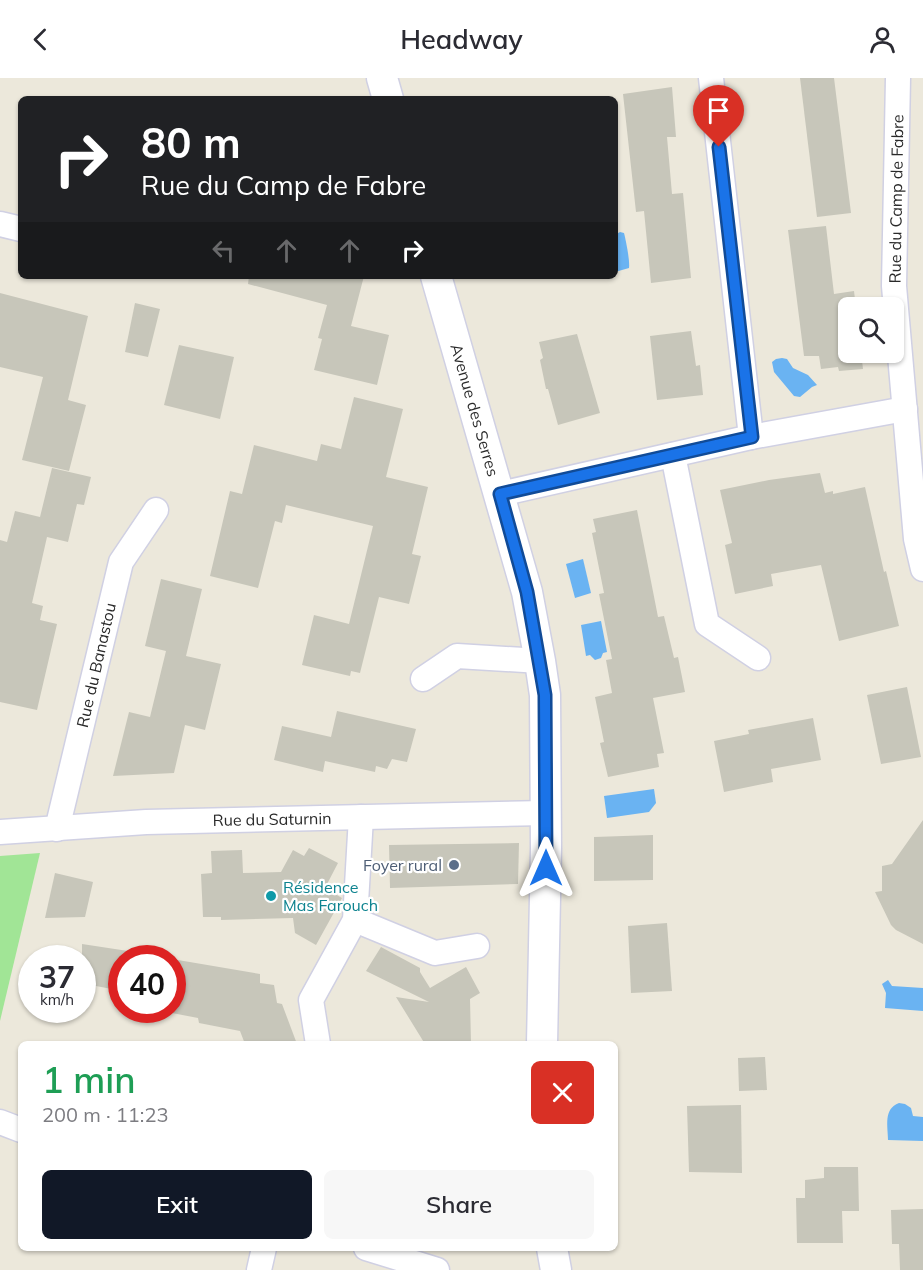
<!DOCTYPE html>
<meta charset="utf-8">
<style>
:root{--surface:#fff;--page:#f7f7f7;--text:#2b2b33;--muted:#7c7c81;--accent:#111827}
body{margin:0;font-family:Mulish,sans-serif;background:var(--page);color:var(--text);height:100vh;display:flex;flex-direction:column;font-size:22px;white-space:nowrap}
*{box-sizing:border-box;margin:0}
p{font-size:20px;color:var(--muted)}
.icon{flex:none;width:33px;height:33px;fill:none;stroke:currentColor;stroke-width:2;stroke-linecap:round;stroke-linejoin:round}
.map{position:relative;flex:1;overflow:hidden}
.side{position:absolute;left:18px;top:963px;width:600px;height:210px;display:flex;flex-direction:column;background:var(--surface);border-radius:9px;box-shadow:0 2px 4px #0004}
.side>*{flex:none}
.top-card{position:absolute;left:18px;top:18px;width:600px;height:183px;border-radius:9px;box-shadow:0 2px 4px #0004;background:#202124;color:#fff;overflow:hidden}
.tools{position:absolute;left:838px;top:219px;display:grid;gap:12px}
.tools a{display:grid;place-items:center;width:66px;height:66px;border-radius:9px;background:var(--surface);box-shadow:0 2px 4px #0004;font-size:30px}
.speed{position:absolute;left:18px;top:867px;display:flex;gap:12px;font-size:30px;font-weight:700;text-align:center}
.speed>*{display:grid;place-content:center;width:78px;height:78px;border-radius:50%;background:var(--surface);box-shadow:0 2px 4px #0004;line-height:1}
.speed small{font-size:15px;font-weight:400}
.speed .limit{border:9px solid #d22;background:#fff;color:#111}
.pin{position:absolute;display:grid;place-items:center;width:51px;height:51px;color:#fff;margin:-62px -26px;border-radius:50% 50% 50% 0;rotate:-45deg;box-shadow:0 0 6px #0007}
.pin .icon{rotate:45deg}
.me{position:absolute;width:66px;margin:-33px;rotate:0deg;stroke-linejoin:round;filter:drop-shadow(0 0 4px #0008)}
.turn{display:flex;align-items:center;gap:21px;height:126px;padding:0 24px;font-size:27px}
.turn .icon{width:78px;height:78px;stroke-width:2.5}
.turn b{display:block;font-size:42px;line-height:51px}
.lanes{display:flex;align-items:center;height:57px;padding:0 24px;background:#0003;justify-content:center;gap:30px;direction:ltr}
.lanes .off{opacity:.35}
.round{display:grid;place-items:center;flex:none;width:63px;height:63px;border-radius:9px;background:var(--page)}
.summary{display:flex;align-items:center;justify-content:space-between;height:102px;padding:0 24px}
h1{font-size:36px;font-weight:600;line-height:45px;color:#1e9e55}
.button{display:flex;gap:12px;margin-top:auto;padding:12px 24px}
.button a{flex:1;height:69px;border-radius:9px;background:var(--accent);color:#fff;font-size:24px;font-weight:600;line-height:69px;text-align:center}
.button a+a{background:var(--page);color:var(--text)}
header{display:flex;justify-content:space-between;align-items:center;height:78px;padding:0 24px;background:var(--surface);font-size:27px;font-weight:600}
.map>svg:first-child{display:block}
.green{fill:#a1e596}
.water{fill:#6ab3f2}
.building{fill:#c7c6ba}
.lines{fill:none;stroke-linecap:round;stroke-linejoin:round}
.minor-casing{stroke:#d0d0e3;stroke-width:27}
.tertiary-casing{stroke:#d0d0e3;stroke-width:33}
.minor{stroke:#fff;stroke-width:24}
.tertiary{stroke:#fff;stroke-width:30}
.route-casing{stroke:#114b97;stroke-width:15}
.route{stroke:#1a73e8;stroke-width:10}
.service-dot{fill:#5c6f8a;stroke:#fff;stroke-width:2}
.culture-dot{fill:#0f9aa8;stroke:#fff;stroke-width:2}
.labels{text-anchor:middle;dominant-baseline:central;stroke-width:4.5;stroke-linejoin:round;paint-order:stroke}
.street-label{font-size:16px;fill:#2a2a2a;stroke:#fff}
.service-label{font-size:16px;fill:#4e5e75;stroke:#fff;text-anchor:end}
.culture-label{font-size:16px;fill:#0d838f;stroke:#fff;text-anchor:start}
</style>
<header><svg class="icon" aria-label="back" viewBox="0 0 24 24"><path d="M15 5l-7 7 7 7"/></svg>Headway<svg class="icon" aria-label="person" viewBox="0 0 24 24"><circle cx="12" cy="8" r="4"/><path d="M4 21q1-7 8-7t8 7"/></svg></header>
<div class="map">
<svg width="923" height="1192" viewBox="0 0 923 1192">
<rect width="100%" height="100%" fill="#ece8db"/>
<path class="green" d="M40 775 0 943V778Z"/>
<g class="water">
<path d="M620 154 624 155C626 163 630 183 629 190L615 194V157Z"/>
<path d="M782 280 787 281 793 290 808 297 817 307 812 309 800 319 794 318 774 294 772 284 776 281Z"/>
<path d="M583 481 591 515 575 520 566 486Z"/>
<path d="M601 543 607 574 603 575 601 580 595 582 590 577 586 578 581 547Z"/>
<path d="M654 711 656 725 649 734 607 740 604 718Z"/>
<path d="M888 902 892 908 923 910V933L885 930 886 915 882 906Z"/>
<path d="M899 1025 905 1026 911 1030 913 1038 923 1039V1063L888 1062C888 1048 883 1031 899 1025Z"/>
</g>
<g class="building">
<path d="M800 0H834L851 135 817 139Z"/>
<path d="M672 9 676 59H667L672 116 683 115 691 200 651 205 644 133 636 134 623 16Z"/>
<path d="M826 148 834 216 854 213 856 230H849V274H861L863 291 839 293 838 289 821 291 819 278H804L788 152Z"/>
<path d="M249 198H364L351 248 389 257 377 307 314 292 322 261 318 260 327 227 248 206Z"/>
<path d="M0 215 88 238 68 322 86 327 69 393 22 382 43 299 0 289Z"/>
<path d="M135 225 160 231 148 279 125 274Z"/>
<path d="M691 253 696 288 700 287 703 317 657 322 650 258Z"/>
<path d="M577 256 600 335 558 347 548 311H546L540 282 543 280 539 264Z"/>
<path d="M179 267 234 279 220 341 164 327Z"/>
<path d="M354 319 403 331 386 399 428 409 412 476 421 478 409 526 379 519 360 595 351 593 350 598 302 587 314 537 349 546 373 448 286 427 282 445 275 443 258 510 210 498 230 413 242 416 254 367 317 383 321 366 341 371Z"/>
<path d="M52 390 91 399 84 427 77 426 68 464 47 459 32 525 43 528 40 542 57 546 37 632 0 624V462L7 464 15 433 40 439Z"/>
<path d="M820 395 825 415 833 413V416L865 409 884 494 886 493 899 548 839 563 821 487 771 496 773 508 735 516 725 467 732 465 720 412 769 402Z"/>
<path d="M637 432 658 539 664 538 674 580 678 579 685 614 653 620 664 675 657 676 659 689 608 699 600 665 604 664 595 619 612 615 606 582 612 581 599 516 604 515 592 455 596 454 593 441Z"/>
<path d="M161 501 202 511 186 578 221 586 205 652 185 647 174 695 113 698 129 634 150 639 166 573 145 568Z"/>
<path d="M907 609 921 679 881 686 867 617Z"/>
<path d="M337 633 416 651 407 684 392 681 387 691 376 688 375 694 325 683 323 694 274 682 282 648 331 659Z"/>
<path d="M813 640 821 682 771 691 773 704 724 714 714 663 749 656 748 652Z"/>
<path d="M923 742V866L896 852 891 847 875 814 882 813V788L892 786Z"/>
<path d="M653 757V802L594 803V759Z"/>
<path d="M519 765 518 806 390 810 389 767Z"/>
<path d="M309 770 338 785 325 810 342 820 316 867 295 855 293 840 221 842V839H203L201 796 212 795 211 773 242 772 243 795 281 794 293 772 304 778Z"/>
<path d="M55 795 93 804 85 839 45 840Z"/>
<path d="M667 845 672 913 631 915 628 848Z"/>
<path d="M82 866 128 873 126 880H122V896L117 912 96 908 82 910Z"/>
<path d="M381 869 420 890V894L430 910 466 889 480 915 470 921 471 966H425L396 919 429 924 366 893Z"/>
<path d="M172 881 260 896V905L274 907 277 925 282 926 297 966H245L240 953 199 945 198 940 172 935Z"/>
<path d="M765 979 767 1012 739 1013 738 980Z"/>
<path d="M741 1027 742 1095 689 1094 687 1028Z"/>
<path d="M824 1089H858L859 1133H842L843 1165H797L796 1120H805V1102L824 1100Z"/>
<path d="M923 1131V1192H900L899 1166H892L891 1132Z"/>
</g>
<g class="lines">
<g class="minor-casing">
<g id="minor">
<path d="M711 0 751 359"/>
<path d="M898 0 894 208 916 461 923 491"/>
<path d="M0 146 21 151"/>
<path d="M673 377 707 546 758 580"/>
<path d="M500 416 751 359 905 331"/>
<path d="M423 601 457 578 540 583"/>
<path d="M57 751 121 484 156 432"/>
<path d="M0 754 146 744 545 735"/>
<path d="M355 842 435 875 477 868"/>
<path d="M318 966 311 922 355 842 361 739"/>
<path d="M0 1044 21 1052"/>
<path d="M366 1170 437 1192"/>
<path d="M259 1192 264 1170"/>
</g>
</g>
<g class="tertiary-casing">
<g id="tertiary">
<path d="M382 0 388 21"/>
<path d="M436 198 527 514 540 583 545 617 546 770 542 966"/>
<path d="M552 1170 556 1192"/>
</g>
</g>
<use href="#minor" class="minor"/>
<use href="#tertiary" class="tertiary"/>
</g>
<g class="lines">
<g class="route-casing">
<path id="route" d="M546 790 545 617 527 514 500 416 752 359 719 69"/>
</g>
<use href="#route" class="route"/>
</g>
<circle class="service-dot" cx="454" cy="787" r="6"/>
<circle class="culture-dot" cx="271" cy="818" r="6"/>
<g class="labels">
<g class="street-label">
<text transform="translate(896 121) rotate(-89)">Rue du Camp de Fabre</text>
<text transform="translate(475 332) rotate(74)">Avenue des Serres</text>
<text transform="translate(96 587) rotate(-77)">Rue du Banastou</text>
<text transform="translate(272 741) rotate(-1)">Rue du Saturnin</text>
</g>
<g class="service-label">
<text x="442" y="787">Foyer rural</text>
</g>
<g class="culture-label">
<text x="283" y="809">Résidence<tspan x="283" dy="18">Mas Farouch</tspan></text>
</g>
</g>
</svg>
<div class="tools">
<a><svg class="icon" aria-label="search" viewBox="0 0 24 24"><circle cx="10" cy="10" r="6"/><path d="M15 15l6 6"/></svg></a>
</div>
<div class="speed"><div>37<small>km/h</small></div><div class="limit">40</div></div>
<div class="pin" style="left:719px;top:69px;background:#d93025"><svg class="icon" aria-label="arrive" viewBox="0 0 24 24"><path d="M6 21V4h12l-3 4 3 4H6"/></svg></div>
<svg class="me" style="left:546px;top:790px" viewBox="-20 -20 40 40"><path d="M0-17L14 15 0 8-14 15z" fill="#1a73e8" stroke="#fff" stroke-width="4"/></svg>
<div class="top-card">
<div class="turn"><svg class="icon" aria-label="right" viewBox="0 0 24 24"><path d="M7 20v-9h11M14 6l5 5-5 5"/></svg><div><b>80 m</b>Rue du Camp de Fabre</div></div>
<div class="lanes"><svg class="icon off" aria-label="left" viewBox="0 0 24 24"><path d="M17 20v-9H6M10 6l-5 5 5 5"/></svg><svg class="icon off" aria-label="ahead" viewBox="0 0 24 24"><path d="M12 20V5M6 11l6-6 6 6"/></svg><svg class="icon off" aria-label="ahead" viewBox="0 0 24 24"><path d="M12 20V5M6 11l6-6 6 6"/></svg><svg class="icon" aria-label="right" viewBox="0 0 24 24"><path d="M7 20v-9h11M14 6l5 5-5 5"/></svg></div>
</div>
<section class="side">
<div class="summary"><div><h1>1 min</h1><p>200 m · 11:23</p></div><a class="round" style="background:#d93025;color:#fff"><svg class="icon" aria-label="close" viewBox="0 0 24 24"><path d="M6 6l12 12M18 6L6 18"/></svg></a></div>
<div class="button"><a>Exit</a><a>Share</a></div>
</section>
</div>
